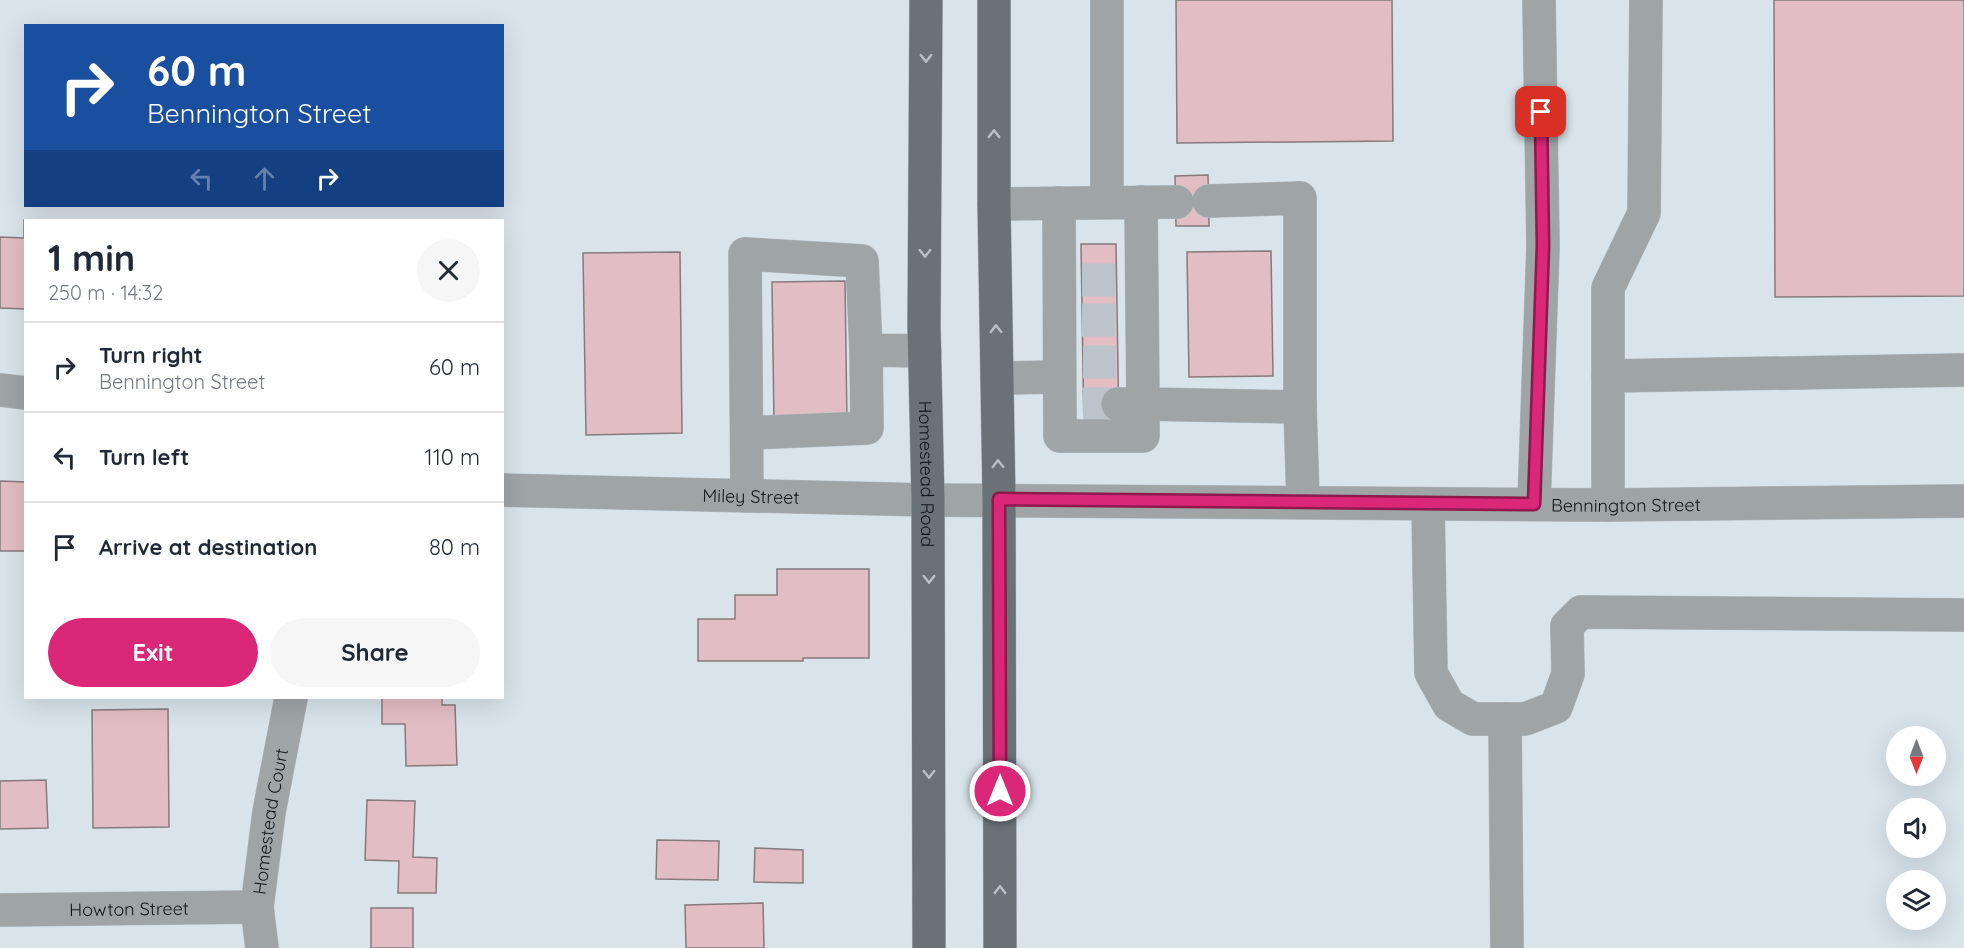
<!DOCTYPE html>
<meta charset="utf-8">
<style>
:root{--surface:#fff;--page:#f6f6f7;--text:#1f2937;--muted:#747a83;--line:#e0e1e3;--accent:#db2777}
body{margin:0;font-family:Quicksand,sans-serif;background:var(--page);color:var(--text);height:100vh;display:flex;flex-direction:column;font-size:22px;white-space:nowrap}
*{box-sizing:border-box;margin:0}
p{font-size:20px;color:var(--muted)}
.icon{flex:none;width:33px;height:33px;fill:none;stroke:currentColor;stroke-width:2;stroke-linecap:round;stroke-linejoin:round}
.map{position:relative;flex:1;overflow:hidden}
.drawer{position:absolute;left:24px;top:219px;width:480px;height:480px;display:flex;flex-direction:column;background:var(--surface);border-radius:0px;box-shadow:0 6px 24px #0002}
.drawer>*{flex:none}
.top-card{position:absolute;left:24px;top:24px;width:480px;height:183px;border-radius:0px;box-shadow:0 6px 24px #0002;background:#1a4fa0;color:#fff;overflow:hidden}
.needle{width:39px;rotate:180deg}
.fabs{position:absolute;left:1886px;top:726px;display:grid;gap:12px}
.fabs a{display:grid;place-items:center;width:60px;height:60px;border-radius:50%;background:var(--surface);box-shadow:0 6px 24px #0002;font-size:30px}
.pin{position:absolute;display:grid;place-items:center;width:51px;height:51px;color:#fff;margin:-26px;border-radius:12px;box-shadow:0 3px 9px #0006}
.me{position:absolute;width:66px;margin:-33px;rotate:0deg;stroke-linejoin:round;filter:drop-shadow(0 0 4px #0008)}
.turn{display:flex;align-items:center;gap:21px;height:126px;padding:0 24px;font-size:27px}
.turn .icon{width:78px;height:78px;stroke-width:2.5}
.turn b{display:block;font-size:42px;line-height:51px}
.lanes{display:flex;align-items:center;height:57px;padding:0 24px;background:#0003;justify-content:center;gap:30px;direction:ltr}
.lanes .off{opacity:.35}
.round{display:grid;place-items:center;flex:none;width:63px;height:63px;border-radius:32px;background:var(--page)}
.headline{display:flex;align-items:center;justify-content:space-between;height:102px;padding:0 24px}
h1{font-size:36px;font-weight:700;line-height:45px}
.primary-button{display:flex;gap:12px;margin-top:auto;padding:12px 24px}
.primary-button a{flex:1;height:69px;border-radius:36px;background:var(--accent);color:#fff;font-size:24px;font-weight:700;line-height:69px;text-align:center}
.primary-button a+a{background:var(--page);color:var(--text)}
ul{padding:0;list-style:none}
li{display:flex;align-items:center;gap:18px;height:90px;padding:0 24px;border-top:2px solid var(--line)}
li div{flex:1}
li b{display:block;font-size:22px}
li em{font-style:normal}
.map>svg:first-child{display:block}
.building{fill:#e2bdc3;stroke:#867a7c;stroke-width:1.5}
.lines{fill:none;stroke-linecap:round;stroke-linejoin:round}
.minor-tunnel{stroke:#bac4ca;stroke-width:33;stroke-dasharray:33 16;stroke-linecap:butt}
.minor-casing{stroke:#b4bec4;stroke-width:34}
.major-casing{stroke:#b4bec4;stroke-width:34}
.minor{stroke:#9fa4a7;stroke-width:33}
.major{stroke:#697277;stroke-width:33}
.oneway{stroke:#b7c1c8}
.route-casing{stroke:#8e194d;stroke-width:15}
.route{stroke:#db2777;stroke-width:10}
.labels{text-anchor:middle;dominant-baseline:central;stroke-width:5;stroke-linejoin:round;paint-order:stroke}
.street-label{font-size:18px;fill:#111517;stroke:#d8e3ea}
</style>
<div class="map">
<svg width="1964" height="948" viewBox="0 0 1964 948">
<rect width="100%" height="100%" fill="#d8e3ea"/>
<g class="building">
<path d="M1176 0H1392L1393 141 1177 143Z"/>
<path d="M1774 0H1964V296L1775 297Z"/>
<path d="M1208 175 1209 226H1176L1175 176Z"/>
<path d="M24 220H41H26V309L0 308V237L24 238Z"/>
<path d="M1081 244H1116L1119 430 1084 431Z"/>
<path d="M1271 251 1273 376 1189 377 1187 252Z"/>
<path d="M680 252 682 433 586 435 583 253Z"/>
<path d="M845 281 847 423 774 424 772 282Z"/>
<path d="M0 481 26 482V551H0Z"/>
<path d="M777 569H869V658H803V661H698V619H735V595H777Z"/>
<path d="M382 698H442V705H455L457 765 406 766 405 724H382Z"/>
<path d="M168 709 169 827 93 828 92 710Z"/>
<path d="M46 780 48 828 0 829V781Z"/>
<path d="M367 800 415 801 413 857 437 858 436 893H398L399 861 365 860Z"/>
<path d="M657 840 719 841 718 880 656 879Z"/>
<path d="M755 848 803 850V883L754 882Z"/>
<path d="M763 903 764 948H686L685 905Z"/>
<rect x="371" y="908" width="42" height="40"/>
</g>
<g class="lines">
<g class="minor-tunnel">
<path d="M1082 280H1117"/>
<path d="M1082 320H1117"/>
<path d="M1083 362H1118"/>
<path d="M1083 404H1118"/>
</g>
<g class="minor-casing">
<g id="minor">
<path d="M1209 201 1300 198V407L1303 501"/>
<path d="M1107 202V0"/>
<path d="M1141 202 1143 404 1300 407"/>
<path d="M1059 203 1060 436H1143V404H1118"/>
<path d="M994 204 1177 202"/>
<path d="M1608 376 1964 370"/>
<path d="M997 378 1059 377"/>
<path d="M0 390 26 393"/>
<path d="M747 433 867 428 866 350"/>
<path id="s1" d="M502 490 928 500 1608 505 1964 501"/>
<path d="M747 496 745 254 862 261 866 350 925 351"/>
<path d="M1428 504 1431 673 1449 705 1473 719H1525L1556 707 1568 674 1567 626 1581 612 1964 615"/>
<path d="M1534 504 1543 246 1539 0"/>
<path d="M1608 505V288L1644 213 1646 0"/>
<path d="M1505 719 1507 948"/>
<path id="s2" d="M0 910 257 907"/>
<path id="s3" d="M262 948 257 907 269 812 291 698"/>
</g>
</g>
<g class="major-casing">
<g id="major">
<path id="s4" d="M926 0 924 326 928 500 929 948"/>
<path d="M994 0V204L999 499 1000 948"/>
</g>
</g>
<use href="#minor" class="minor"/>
<use href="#major" class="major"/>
</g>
<defs><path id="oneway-chevron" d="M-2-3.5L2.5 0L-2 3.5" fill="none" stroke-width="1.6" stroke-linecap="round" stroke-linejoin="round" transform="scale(1.5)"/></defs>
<g class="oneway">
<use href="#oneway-chevron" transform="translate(926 58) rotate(90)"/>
<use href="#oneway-chevron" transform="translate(994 134) rotate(-90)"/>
<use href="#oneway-chevron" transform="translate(925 253) rotate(90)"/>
<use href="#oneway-chevron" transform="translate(996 329) rotate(-91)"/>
<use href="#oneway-chevron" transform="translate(998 464) rotate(-91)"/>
<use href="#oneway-chevron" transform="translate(929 579) rotate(90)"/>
<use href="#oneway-chevron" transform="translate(929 774) rotate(90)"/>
<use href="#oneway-chevron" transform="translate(1000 890) rotate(-90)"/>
</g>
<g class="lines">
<g class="route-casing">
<path id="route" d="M1000 791 999 499 1534 504 1543 246 1541 112"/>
</g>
<use href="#route" class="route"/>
</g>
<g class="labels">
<g class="street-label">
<text stroke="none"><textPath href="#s4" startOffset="474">Homestead Road</textPath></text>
<text stroke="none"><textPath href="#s1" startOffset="249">Miley Street</textPath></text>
<text stroke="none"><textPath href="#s1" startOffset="1124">Bennington Street</textPath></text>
<text stroke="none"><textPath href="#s3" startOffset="128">Homestead Court</textPath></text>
<text stroke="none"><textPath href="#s2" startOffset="129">Howton Street</textPath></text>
</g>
</g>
</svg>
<div class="fabs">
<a><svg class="needle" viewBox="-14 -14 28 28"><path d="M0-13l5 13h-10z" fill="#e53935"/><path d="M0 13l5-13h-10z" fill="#747a83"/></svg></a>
<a><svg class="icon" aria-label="sound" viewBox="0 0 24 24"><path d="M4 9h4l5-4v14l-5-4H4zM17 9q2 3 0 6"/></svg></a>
<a><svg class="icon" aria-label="layers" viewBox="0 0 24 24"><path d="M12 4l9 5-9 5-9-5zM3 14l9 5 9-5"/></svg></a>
</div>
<div class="pin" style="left:1541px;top:112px;background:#d93025"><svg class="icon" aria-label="arrive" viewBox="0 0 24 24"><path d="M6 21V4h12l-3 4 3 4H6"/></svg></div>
<svg class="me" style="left:1000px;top:791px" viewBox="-20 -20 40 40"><circle r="17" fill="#db2777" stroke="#fff" stroke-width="3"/><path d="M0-11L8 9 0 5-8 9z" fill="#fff"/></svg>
<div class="top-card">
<div class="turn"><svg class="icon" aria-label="right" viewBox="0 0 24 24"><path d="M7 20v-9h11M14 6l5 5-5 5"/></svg><div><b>60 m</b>Bennington Street</div></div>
<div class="lanes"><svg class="icon off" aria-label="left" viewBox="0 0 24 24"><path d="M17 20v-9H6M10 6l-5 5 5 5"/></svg><svg class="icon off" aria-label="ahead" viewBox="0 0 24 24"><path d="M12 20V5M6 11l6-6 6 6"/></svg><svg class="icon" aria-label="right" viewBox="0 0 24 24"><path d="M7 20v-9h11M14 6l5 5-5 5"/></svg></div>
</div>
<section class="drawer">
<div class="headline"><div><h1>1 min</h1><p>250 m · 14:32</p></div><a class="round"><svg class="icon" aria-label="close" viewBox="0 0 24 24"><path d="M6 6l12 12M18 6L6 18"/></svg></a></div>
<ul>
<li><svg class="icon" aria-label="right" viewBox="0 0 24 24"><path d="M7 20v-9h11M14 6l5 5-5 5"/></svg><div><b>Turn right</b><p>Bennington Street</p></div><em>60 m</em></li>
<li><svg class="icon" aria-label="left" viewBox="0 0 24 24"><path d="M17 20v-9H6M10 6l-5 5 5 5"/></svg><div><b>Turn left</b></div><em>110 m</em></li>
<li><svg class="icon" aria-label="arrive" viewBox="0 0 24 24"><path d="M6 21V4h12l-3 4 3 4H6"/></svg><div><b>Arrive at destination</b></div><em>80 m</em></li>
</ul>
<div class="primary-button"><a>Exit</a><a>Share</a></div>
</section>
</div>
